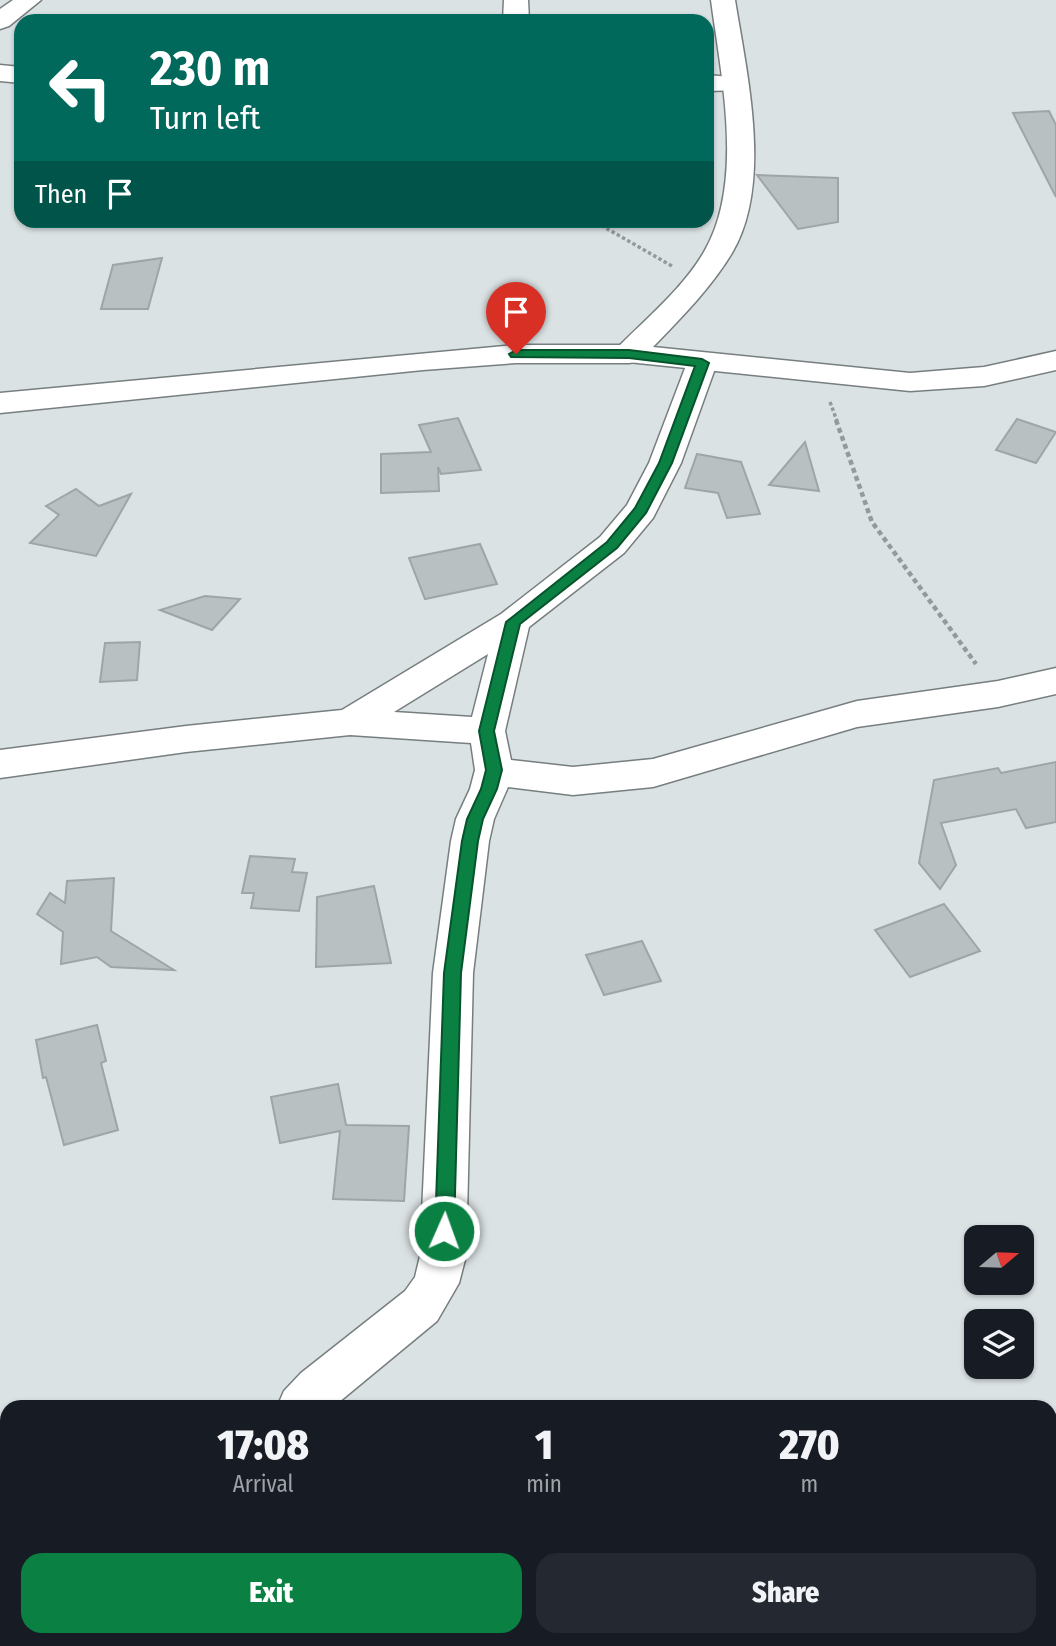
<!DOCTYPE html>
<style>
:root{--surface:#171b24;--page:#242831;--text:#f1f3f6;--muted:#9ea1a6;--accent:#0b8043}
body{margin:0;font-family:"Fira Sans Condensed",sans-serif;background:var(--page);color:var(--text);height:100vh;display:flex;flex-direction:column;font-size:26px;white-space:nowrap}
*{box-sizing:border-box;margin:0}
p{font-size:23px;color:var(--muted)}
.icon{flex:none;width:38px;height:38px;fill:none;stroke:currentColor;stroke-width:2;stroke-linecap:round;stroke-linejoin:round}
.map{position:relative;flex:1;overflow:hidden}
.drawer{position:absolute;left:0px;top:1400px;width:1057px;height:247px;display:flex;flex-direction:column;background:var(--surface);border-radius:21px 21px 0 0;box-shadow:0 2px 5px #0004}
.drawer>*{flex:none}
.guide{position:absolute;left:14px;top:14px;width:700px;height:214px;border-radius:21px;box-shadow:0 2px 5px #0004;background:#00695c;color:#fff;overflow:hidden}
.needle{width:46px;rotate:71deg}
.tools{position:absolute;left:964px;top:1225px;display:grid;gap:14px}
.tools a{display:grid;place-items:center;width:70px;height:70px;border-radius:14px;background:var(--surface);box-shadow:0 2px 5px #0004;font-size:35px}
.pin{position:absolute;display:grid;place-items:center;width:60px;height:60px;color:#fff;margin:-72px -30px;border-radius:50% 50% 50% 0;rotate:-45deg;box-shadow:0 0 7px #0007}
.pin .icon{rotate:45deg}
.me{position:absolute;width:77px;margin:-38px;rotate:2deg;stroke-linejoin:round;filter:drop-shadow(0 0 5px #0008)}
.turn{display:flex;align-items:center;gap:24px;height:147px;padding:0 21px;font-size:32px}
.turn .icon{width:91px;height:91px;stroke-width:2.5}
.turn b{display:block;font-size:49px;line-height:60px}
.then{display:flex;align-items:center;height:66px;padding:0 21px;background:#0003;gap:14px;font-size:26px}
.eta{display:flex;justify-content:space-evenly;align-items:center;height:119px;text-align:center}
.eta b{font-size:42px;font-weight:800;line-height:49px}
.primary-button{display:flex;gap:14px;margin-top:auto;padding:14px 21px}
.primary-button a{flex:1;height:80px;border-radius:21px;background:var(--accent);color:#fff;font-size:28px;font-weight:800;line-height:80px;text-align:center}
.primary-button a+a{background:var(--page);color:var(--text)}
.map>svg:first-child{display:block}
.building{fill:#b9c0c1;stroke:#9fa5a6;stroke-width:2}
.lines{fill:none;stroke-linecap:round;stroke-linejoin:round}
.minor-casing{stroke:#777e7f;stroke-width:3}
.tertiary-casing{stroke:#777e7f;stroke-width:3}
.path-far1{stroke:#94999a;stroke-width:3.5;stroke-dasharray:3.5 2.5;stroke-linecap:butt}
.path{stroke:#94999a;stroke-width:4.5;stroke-dasharray:5 3.5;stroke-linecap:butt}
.minor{fill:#fff;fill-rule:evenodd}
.tertiary{fill:#fff;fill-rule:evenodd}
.route{fill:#0b8043;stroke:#07532c;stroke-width:2}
</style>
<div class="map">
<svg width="1056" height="1646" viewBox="0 0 1056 1646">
<rect width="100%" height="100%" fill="#dbe2e4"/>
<g class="building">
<path d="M1049 111 1056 125V197L1013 113Z"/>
<path d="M757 175 838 178V222L798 229Z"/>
<path d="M162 258 148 309H101L113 265Z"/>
<path d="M458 418 481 470 441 474 438 467 439 491 381 493V454L431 452 419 425Z"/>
<path d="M1017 419 1056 432 1036 463 996 450Z"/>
<path d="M805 442 819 491 769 485Z"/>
<path d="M697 454 741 462 760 514 727 518 718 493 685 488Z"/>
<path d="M76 489 99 506 131 494 96 556 30 543 59 515 46 506Z"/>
<path d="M480 544 497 584 425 599 409 558Z"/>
<path d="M205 596 240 599 212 630 160 610Z"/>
<path d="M140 642 137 680 100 682 105 643Z"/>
<path d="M1056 762V822L1026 828 1016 809 941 823 956 865 940 889 919 863 934 780 998 768 1001 773Z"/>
<path d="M250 856 295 859 292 872 307 873 299 911 251 908 254 893H242Z"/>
<path d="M114 878 111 931 174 970 111 967 97 957 61 964 63 932 37 914 50 893 65 903 67 881Z"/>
<path d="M374 886 391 963 316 967 317 897Z"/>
<path d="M944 904 980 951 910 977 875 930Z"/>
<path d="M642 941 661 981 604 995 586 955Z"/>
<path d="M97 1025 106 1061 101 1063 118 1130 64 1145 46 1077 43 1078 36 1040Z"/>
<path d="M338 1084 346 1125 409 1126 404 1201 333 1199 340 1131 280 1143 271 1097Z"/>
</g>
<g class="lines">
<g class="minor-casing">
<g id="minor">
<path d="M13 0H41L9 26 0 29V9Z"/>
<path d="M504 0H528L529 21H503Z"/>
<path d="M0 65 21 67V83L0 81Z"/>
<path d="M707 75 743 78 747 84 743 90 707 91Z"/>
<path d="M516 345H629L640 347 644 354 640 361 629 363H516L423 370 0 413V393Z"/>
<path d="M702 354 713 356 717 363 681 463 653 518 624 553 529 627 505 731 511 760 573 767 653 759 857 701 998 681 1056 668V694L998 707 857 727 653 787 573 795 508 787 494 819 489 841 473 973 466 1256 459 1283 437 1321 333 1407H277L284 1391 301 1373 405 1291 415 1277 420 1256 433 973 451 841 456 819 470 789 475 770 471 743 350 735 186 752 0 778V750L186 726 342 710 501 614 600 537 627 505 649 463 687 363 691 356ZM488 654 472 717 394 712Z"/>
<path d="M117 1640H171L169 1646H114Z"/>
</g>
</g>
<g class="tertiary-casing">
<path id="tertiary" d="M711 0H735C747 75 773 184 732 253 711 288 681 318 653 347L910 373 984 367 1056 351V370L984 386 910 391 618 361 614 354 618 347C647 318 683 288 704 252 745 182 721 76 711 0Z"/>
</g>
<g class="path-far1">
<path d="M598 220 604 227 672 266"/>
<path d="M830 402 837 421"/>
</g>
<path class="path" d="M836 420 872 522 976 664"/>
<use href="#minor" class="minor"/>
<use href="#tertiary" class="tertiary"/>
</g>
<path class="route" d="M516 350H629L702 359 709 363 672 463 646 513 617 548 520 624 494 731 502 770 497 789 483 819 478 841 461 973 454 1231 451 1236 444 1239 438 1236 435 1231 444 973 462 841 467 819 481 789 486 770 479 731 506 622 607 542 635 508 659 463 695 366 629 358 511 357 509 354Z"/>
</svg>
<div class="tools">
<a><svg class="needle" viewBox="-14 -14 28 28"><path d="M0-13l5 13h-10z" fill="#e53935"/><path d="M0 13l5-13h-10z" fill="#9ea1a6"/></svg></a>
<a><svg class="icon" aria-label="layers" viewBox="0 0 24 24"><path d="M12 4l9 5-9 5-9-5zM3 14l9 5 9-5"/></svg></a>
</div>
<div class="pin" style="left:516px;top:354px;background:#d93025"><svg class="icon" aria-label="arrive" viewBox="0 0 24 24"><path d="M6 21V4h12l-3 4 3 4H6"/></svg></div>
<svg class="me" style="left:444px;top:1231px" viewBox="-20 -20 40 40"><circle r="17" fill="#0b8043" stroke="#fff" stroke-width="3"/><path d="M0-11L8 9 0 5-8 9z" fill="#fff"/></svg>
<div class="guide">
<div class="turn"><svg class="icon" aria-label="left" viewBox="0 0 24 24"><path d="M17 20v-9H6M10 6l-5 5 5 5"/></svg><div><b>230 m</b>Turn left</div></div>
<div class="then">Then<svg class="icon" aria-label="arrive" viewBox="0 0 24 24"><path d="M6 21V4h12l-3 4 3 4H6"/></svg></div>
</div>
<section class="drawer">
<div class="eta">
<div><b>17:08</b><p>Arrival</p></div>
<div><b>1</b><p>min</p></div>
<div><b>270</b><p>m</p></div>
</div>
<div class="primary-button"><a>Exit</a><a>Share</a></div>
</section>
</div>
